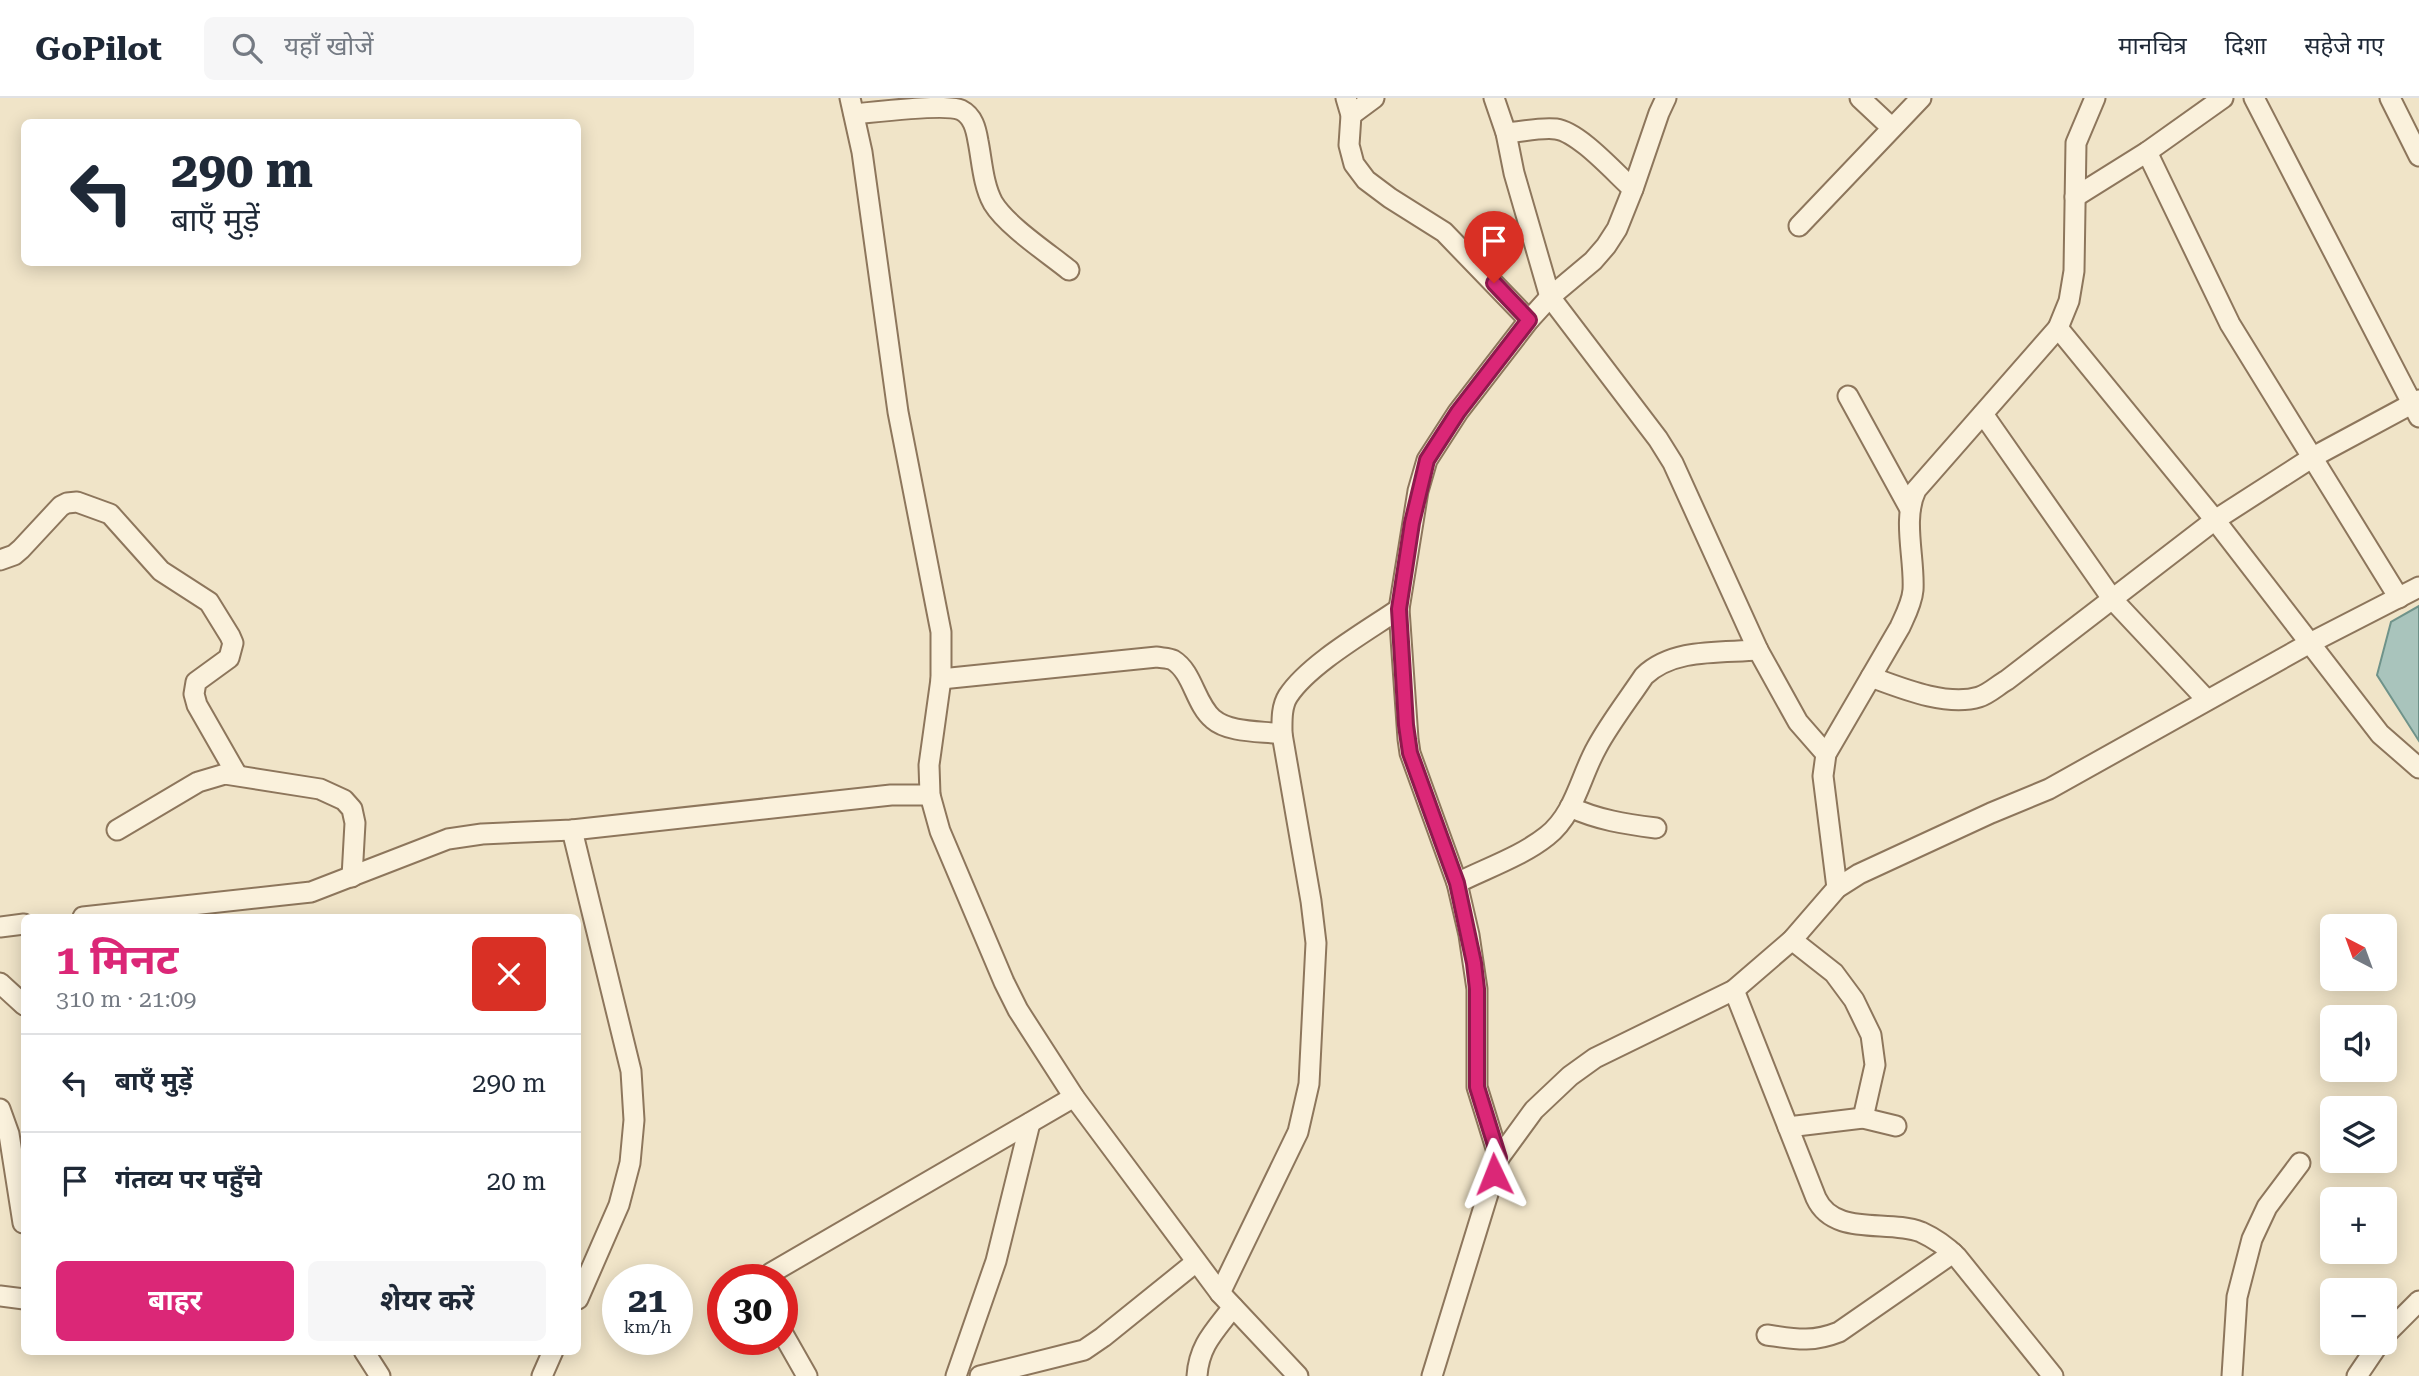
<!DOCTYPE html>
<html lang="hi">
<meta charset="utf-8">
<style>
:root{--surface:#fff;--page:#f6f6f7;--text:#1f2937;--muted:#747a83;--line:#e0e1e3;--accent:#db2777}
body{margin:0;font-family:"Roboto Serif","Noto Sans Devanagari",serif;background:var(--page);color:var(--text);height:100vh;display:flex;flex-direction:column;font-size:26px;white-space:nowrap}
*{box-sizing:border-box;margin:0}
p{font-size:23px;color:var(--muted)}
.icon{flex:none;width:38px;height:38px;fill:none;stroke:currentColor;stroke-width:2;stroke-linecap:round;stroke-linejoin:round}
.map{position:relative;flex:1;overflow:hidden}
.sheet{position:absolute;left:21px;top:816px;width:560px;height:441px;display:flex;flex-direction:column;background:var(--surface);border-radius:10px;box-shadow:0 4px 18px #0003}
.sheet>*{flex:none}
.guide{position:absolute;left:21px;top:21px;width:560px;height:147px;border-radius:10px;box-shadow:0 4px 18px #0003;background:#fff;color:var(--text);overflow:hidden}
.needle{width:46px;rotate:319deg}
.controls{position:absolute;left:2320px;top:816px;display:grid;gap:14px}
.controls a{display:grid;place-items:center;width:77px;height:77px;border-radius:10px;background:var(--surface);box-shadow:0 4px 18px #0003;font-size:35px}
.speed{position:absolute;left:602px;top:1166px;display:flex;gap:14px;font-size:35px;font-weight:700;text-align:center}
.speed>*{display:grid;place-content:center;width:91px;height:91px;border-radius:50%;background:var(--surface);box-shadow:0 4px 18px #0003;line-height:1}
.speed small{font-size:18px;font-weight:400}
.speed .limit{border:10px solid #d22;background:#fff;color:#111}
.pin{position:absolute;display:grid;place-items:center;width:60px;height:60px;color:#fff;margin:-72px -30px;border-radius:50% 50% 50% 0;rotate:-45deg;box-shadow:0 0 7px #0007}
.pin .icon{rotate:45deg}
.me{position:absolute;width:77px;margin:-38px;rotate:358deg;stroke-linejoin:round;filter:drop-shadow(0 0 5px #0008)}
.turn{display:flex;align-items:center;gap:24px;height:147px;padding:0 35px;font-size:32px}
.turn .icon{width:91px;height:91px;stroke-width:2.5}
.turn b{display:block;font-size:49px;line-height:60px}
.round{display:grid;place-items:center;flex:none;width:74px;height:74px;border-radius:10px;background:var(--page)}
.overview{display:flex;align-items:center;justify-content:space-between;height:119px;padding:0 35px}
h1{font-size:42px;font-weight:700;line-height:52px;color:var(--accent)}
.action{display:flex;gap:14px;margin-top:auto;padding:14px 35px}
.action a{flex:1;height:80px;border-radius:10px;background:var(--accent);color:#fff;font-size:28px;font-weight:700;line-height:80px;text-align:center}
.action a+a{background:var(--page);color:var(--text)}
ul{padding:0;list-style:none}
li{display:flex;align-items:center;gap:21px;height:98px;padding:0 35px;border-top:2px solid var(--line)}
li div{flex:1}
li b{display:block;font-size:26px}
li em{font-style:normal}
header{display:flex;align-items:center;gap:42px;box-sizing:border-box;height:98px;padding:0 35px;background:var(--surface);border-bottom:2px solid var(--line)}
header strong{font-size:33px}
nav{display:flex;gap:38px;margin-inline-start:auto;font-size:24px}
.search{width:490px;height:63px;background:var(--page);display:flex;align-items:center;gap:18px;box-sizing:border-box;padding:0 24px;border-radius:10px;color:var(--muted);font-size:26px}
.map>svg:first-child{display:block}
.water{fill:#a9c4bc;stroke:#6f938a;stroke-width:2}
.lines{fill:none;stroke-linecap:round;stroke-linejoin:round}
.minor-casing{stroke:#8d765c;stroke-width:23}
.minor{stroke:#faf1dc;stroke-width:19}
.route-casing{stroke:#8e194d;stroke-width:18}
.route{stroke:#db2777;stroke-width:12}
</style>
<header>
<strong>GoPilot</strong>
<div class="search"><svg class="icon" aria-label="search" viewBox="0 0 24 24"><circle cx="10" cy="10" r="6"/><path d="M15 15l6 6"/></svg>यहाँ खोजें</div>
<nav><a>मानचित्र</a><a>दिशा</a><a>सहेजे गए</a></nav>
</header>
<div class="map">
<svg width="2419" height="1278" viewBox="0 0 2419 1278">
<rect width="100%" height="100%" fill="#f0e4c8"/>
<path class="water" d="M2419 508V643L2377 577 2391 524Z"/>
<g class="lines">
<g class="minor-casing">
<g id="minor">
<path d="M850 0 862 54 898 314 941 534V581L929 667 930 697 940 733 1004 884 1018 912 1074 999 1220 1195 1298 1278"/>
<path d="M1346 0 1351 17 1349 47 1354 66 1366 82 1390 100 1444 134 1529 222"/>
<path d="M1494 0 1506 35 1514 75 1550 199 1658 341 1673 365 1758 552 1798 624 1826 656"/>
<path d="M1860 0 1892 30"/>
<path d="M2254 0 2419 319"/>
<path d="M2390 0 2419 58"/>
<path d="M854 16C876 14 945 5 961 12 973 18 976 31 978 43 982 63 983 87 993 105 1007 128 1048 155 1069 172"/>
<path d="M1351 17 1374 0"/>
<path d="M1506 35C1522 34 1540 29 1556 31 1579 34 1615 75 1633 91"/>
<path d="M2147 54 2230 226 2399 500"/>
<path d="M2075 99 2147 54 2223 0"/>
<path d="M1799 128 1921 0"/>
<path d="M2058 230 2215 422 2380 636 2419 670"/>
<path d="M1848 298 1910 411"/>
<path d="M1983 316 2113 502 2206 601"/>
<path d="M0 462 14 457 21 451 61 408 67 405 77 404 110 416 161 473 209 504 230 538 233 545 229 560 196 584 194 596 197 607 237 677"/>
<path d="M1871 579C1901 590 1947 609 1979 599 1989 596 1998 587 2007 582L2215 422 2313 359 2419 302"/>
<path d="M941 581 1157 559C1161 560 1169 560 1173 562 1193 574 1195 606 1213 621 1229 635 1261 633 1282 636"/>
<path d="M1570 709C1598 722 1625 726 1656 730"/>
<path d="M117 732 198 684 225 676 320 691 344 702 352 711 355 725 352 779"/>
<path d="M572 732 631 973 634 1022 630 1065 619 1107 578 1201"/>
<path d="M1457 785C1487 770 1522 758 1547 738 1575 716 1580 679 1597 649 1610 625 1628 602 1644 578 1673 550 1720 555 1758 552"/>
<path d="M1837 790 1823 678 1826 656 1900 529C1905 518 1912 505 1913 492 1915 461 1902 421 1916 392L2058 230 2069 203 2074 173 2076 45 2095 0"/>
<path d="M83 819 311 794 448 741 482 736 572 732 891 697H930"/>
<path d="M0 829 24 826"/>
<path d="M1792 842 1834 875 1854 902 1871 937 1875 967 1863 1020"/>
<path d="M0 885 24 907"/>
<path d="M1734 892 1816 1100C1834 1139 1887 1121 1921 1134 1934 1140 1947 1149 1957 1159L2053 1278"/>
<path d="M0 1011 9 1036 23 1125"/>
<path d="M1788 1029 1863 1020 1896 1028"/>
<path d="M1499 1060 1477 989V891L1469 837 1457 785 1410 655 1408 641 1399 511 1418 393 1427 362 1458 314 1529 222 1550 199 1593 163 1606 148 1617 131 1633 91 1659 15 1666 0"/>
<path d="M768 1181 771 1175 1074 999"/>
<path d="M1220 1195 1298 1034 1309 986 1316 845 1311 803 1282 636C1282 624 1281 609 1288 598 1309 566 1367 533 1399 511"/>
<path d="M0 1198 24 1201"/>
<path d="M782 1234 807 1278"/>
<path d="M1767 1237C1795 1241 1811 1245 1839 1234L1953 1155"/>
<path d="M2385 1237 2419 1203"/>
<path d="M364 1253 380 1278"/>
<path d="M542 1278 553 1253"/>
<path d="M956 1278 996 1163 1030 1025"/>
<path d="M980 1278 1084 1252 1103 1239 1196 1164"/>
<path d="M1197 1278C1199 1247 1215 1233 1233 1209"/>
<path d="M1432 1278 1499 1060 1534 1012 1570 978 1595 960 1734 892 1792 842 1837 790 1859 776 1991 715 2049 691 2310 545 2419 489"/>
<path d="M2232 1278 2237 1199 2252 1141 2267 1109 2300 1065"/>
<path d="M2357 1278 2380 1244"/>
</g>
</g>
<use href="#minor" class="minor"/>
</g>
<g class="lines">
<g class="route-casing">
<path id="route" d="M1494 185 1529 222 1458 314 1427 362 1412 425 1399 511 1406 627 1410 655 1457 785 1474 865 1477 891V989L1499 1060 1494 1076"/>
</g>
<use href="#route" class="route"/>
</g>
</svg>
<div class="controls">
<a><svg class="needle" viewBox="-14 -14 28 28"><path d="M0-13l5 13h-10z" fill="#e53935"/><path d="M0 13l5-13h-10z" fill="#747a83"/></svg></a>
<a><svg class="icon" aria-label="sound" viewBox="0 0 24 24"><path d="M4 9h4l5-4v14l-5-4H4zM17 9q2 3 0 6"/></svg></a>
<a><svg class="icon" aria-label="layers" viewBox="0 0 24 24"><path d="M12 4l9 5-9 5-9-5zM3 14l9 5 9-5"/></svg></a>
<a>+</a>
<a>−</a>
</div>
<div class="speed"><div>21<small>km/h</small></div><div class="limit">30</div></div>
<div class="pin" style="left:1494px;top:185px;background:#d93025"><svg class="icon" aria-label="arrive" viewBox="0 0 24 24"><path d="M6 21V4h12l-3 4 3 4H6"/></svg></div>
<svg class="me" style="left:1494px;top:1076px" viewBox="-20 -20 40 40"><path d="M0-17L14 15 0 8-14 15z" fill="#db2777" stroke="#fff" stroke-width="4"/></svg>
<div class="guide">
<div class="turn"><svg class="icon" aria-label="left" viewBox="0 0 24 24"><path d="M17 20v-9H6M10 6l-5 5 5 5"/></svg><div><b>290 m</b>बाएँ मुड़ें</div></div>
</div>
<section class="sheet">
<div class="overview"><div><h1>1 मिनट</h1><p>310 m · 21:09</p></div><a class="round" style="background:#d93025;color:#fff"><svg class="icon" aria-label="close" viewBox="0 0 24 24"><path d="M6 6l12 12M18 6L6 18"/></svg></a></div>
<ul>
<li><svg class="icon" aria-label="left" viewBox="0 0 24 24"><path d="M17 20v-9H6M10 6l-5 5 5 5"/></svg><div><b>बाएँ मुड़ें</b></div><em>290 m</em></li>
<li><svg class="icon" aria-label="arrive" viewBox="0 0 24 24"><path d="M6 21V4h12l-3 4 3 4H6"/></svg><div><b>गंतव्य पर पहुँचे</b></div><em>20 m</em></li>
</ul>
<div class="action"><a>बाहर</a><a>शेयर करें</a></div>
</section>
</div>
